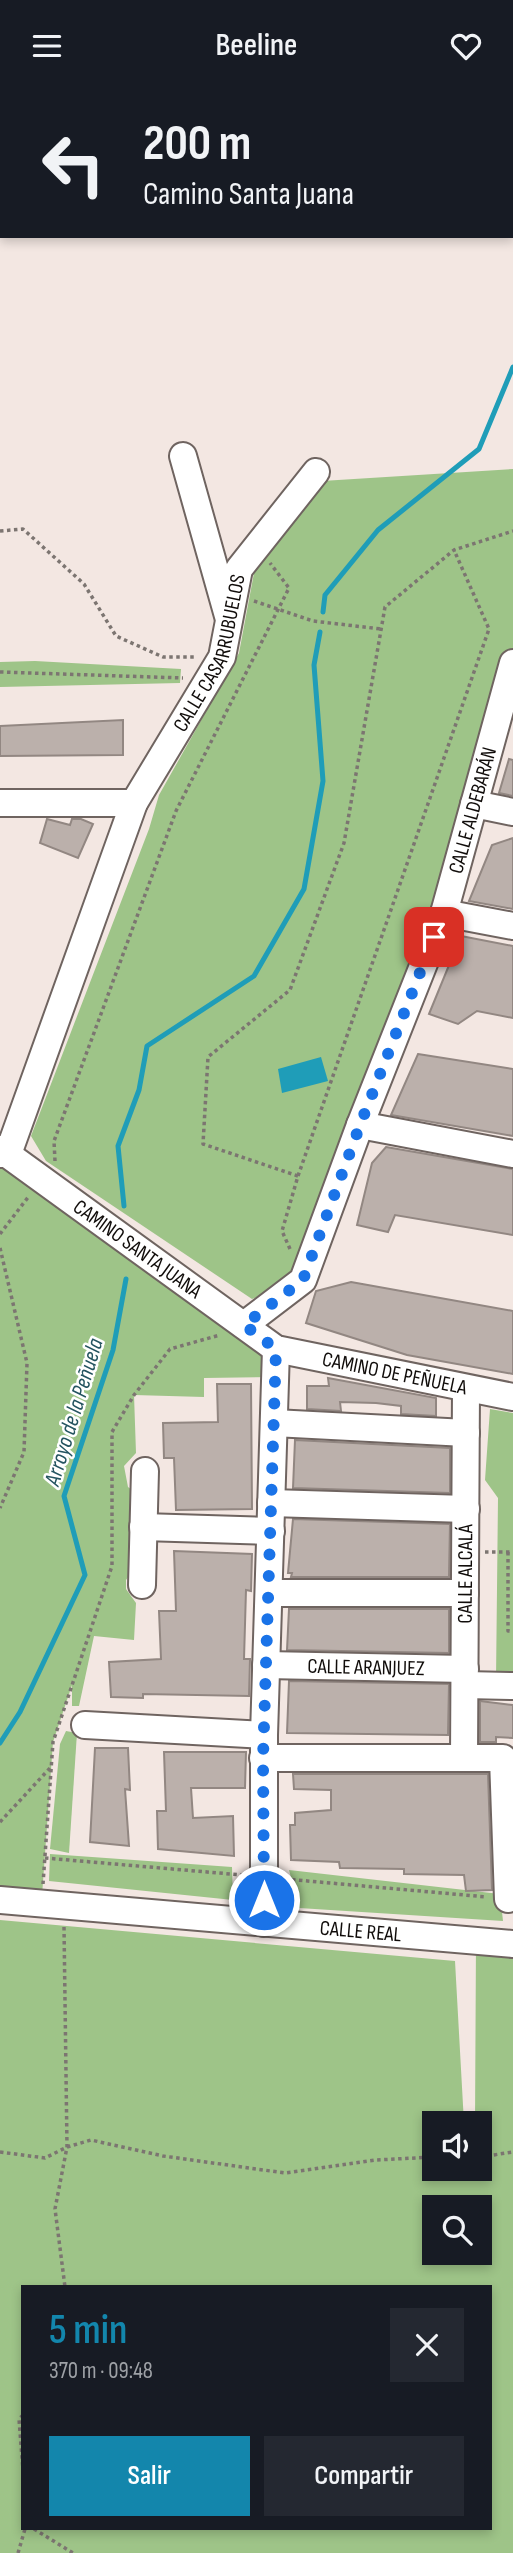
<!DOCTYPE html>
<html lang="es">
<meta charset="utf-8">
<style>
:root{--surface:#171b24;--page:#242831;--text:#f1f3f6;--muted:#9ea1a6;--accent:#1386ac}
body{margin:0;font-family:"Sofia Sans Condensed",sans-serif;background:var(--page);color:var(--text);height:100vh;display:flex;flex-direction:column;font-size:26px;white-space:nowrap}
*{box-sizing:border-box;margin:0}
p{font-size:23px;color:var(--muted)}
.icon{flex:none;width:38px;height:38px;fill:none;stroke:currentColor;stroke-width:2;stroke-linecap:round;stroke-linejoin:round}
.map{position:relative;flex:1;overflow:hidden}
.details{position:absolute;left:21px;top:2194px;width:471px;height:245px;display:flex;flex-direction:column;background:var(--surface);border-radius:0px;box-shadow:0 4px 10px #0003}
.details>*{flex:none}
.top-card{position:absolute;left:0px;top:0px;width:514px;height:147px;box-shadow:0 4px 10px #0003;background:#171b24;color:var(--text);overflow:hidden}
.controls{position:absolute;left:422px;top:2020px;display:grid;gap:14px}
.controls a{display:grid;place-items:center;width:70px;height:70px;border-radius:0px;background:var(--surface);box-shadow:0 4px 10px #0003;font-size:35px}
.pin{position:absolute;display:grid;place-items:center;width:60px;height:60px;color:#fff;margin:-30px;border-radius:14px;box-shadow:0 4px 10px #0006}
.me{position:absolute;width:77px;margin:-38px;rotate:0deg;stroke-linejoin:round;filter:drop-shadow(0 0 5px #0008)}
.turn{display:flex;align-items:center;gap:24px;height:147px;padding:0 28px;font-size:32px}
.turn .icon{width:91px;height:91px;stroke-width:2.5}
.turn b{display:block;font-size:49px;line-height:60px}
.round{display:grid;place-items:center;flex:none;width:74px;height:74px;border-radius:0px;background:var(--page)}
.overview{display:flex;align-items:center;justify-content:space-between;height:119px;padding:0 28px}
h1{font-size:42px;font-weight:600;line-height:52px;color:var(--accent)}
.cta{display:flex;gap:14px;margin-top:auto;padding:14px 28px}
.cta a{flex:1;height:80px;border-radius:0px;background:var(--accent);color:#fff;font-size:28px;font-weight:600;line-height:80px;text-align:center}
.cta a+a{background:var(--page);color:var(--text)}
header{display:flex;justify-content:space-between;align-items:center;height:91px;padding:0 28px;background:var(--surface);font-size:32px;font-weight:600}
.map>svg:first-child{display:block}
.green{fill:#9ec488;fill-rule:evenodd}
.water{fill:#1f9db8}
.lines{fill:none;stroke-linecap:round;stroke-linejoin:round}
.stream{stroke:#1f9db8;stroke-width:5}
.building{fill:#bbb0ab;stroke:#928782;stroke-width:2}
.minor-casing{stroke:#6f6460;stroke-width:30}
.path{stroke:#7c7571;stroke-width:3.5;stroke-dasharray:3.5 3.5;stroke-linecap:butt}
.minor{stroke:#fff;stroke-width:26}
.route{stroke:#1a73e8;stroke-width:12;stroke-dasharray:0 21.6}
.labels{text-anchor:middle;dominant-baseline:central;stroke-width:5;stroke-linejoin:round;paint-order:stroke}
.street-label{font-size:21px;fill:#100c0a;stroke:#fff}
.water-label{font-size:23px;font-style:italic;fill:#245460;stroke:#fff}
</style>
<header><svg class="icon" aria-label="menu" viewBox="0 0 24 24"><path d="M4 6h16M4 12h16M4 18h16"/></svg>Beeline<svg class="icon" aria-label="heart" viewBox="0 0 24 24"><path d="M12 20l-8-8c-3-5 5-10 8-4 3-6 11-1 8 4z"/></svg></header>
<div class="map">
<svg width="513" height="2462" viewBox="0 0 513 2462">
<rect width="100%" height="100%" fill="#f3e7e2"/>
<g class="green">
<path d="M513 378V572L444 822 303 1189 252 1208 46 1070 31 1045 149 738 159 704 239 562 254 482 306 391Z"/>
<path d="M35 570 181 578 180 592 0 596V571Z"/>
<path d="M0 1063H8L228 1240 244 1234 276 1258 275 1286 204 1287V1306L134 1304 136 1362 124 1375 128 1396 135 1401 134 1478 126 1489V1498L136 1512 134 1549 94 1545 79 1615H72V1594L53 1651 42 1805 0 1800Z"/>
<path d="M490 1318 513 1322V1591L496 1589 498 1407 485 1389Z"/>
<path d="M66 1640 77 1642 69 1762 50 1758 60 1653Z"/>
<path d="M50 1763 232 1776 233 1809 49 1790Z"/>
<path d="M289 1779 500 1803 503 1830 299 1817Z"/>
<path d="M0 1829 455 1870 464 2032H434V2077H480V2032H475L476 1850 513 1855V2462H0ZM434 2116H480V2161H434ZM23 2196H490V2438H23Z"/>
</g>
<path class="water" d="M321 966 328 990 282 1002 278 978Z"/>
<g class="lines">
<g class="stream">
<path d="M323 521 325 504 378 439 479 358 513 276"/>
<path d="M124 1115 118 1055 139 999 147 955 254 885 304 798 323 690 314 574 320 541"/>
<path d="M0 1652 20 1621 85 1484 64 1405 113 1259 126 1188"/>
</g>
</g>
<g class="building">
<path d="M123 629V664L0 665V635Z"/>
<path d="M509 668 513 669V705L499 702Z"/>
<path d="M47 728 70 734 72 728H81L93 733 78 767 40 752Z"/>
<path d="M513 747V818L469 810 492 754Z"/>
<path d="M461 845 513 855V927L477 920 458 933 429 923Z"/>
<path d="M418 963 513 978V1045L391 1024Z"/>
<path d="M386 1056 513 1078V1144L395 1124 388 1141 357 1134 372 1072Z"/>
<path d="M351 1191 513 1220V1283L407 1264 306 1232 316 1200Z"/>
<path d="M328 1287 436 1307V1325L401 1323V1315L376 1312 340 1311 341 1320 307 1318V1295H329Z"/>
<path d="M217 1293H251L252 1418 176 1419 174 1367H164L163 1332 218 1331Z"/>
<path d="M295 1349 450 1357V1402L293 1397Z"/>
<path d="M293 1428 450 1433 449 1486H291L292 1482H288Z"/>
<path d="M174 1460 252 1463 251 1500 246 1499 244 1568H250L249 1605 143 1603V1607L111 1606 109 1571 161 1568 159 1520H176Z"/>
<path d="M289 1518H449V1562L287 1559Z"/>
<path d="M289 1590 449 1593 448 1644 287 1642Z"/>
<path d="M480 1610 513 1614V1647L496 1646V1651H480Z"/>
<path d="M95 1657H128L130 1699 125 1698 129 1755 90 1751Z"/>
<path d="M164 1661H246L245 1697H191L193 1727 233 1725 234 1765 158 1758 157 1720H166Z"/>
<path d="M293 1683H488L492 1799 466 1800 464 1784 404 1783V1778L340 1777 339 1771 291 1769 290 1734H295V1722L331 1719V1699L294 1698Z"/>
</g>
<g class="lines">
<g class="minor-casing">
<g id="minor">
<path d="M183 365 228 525"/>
<path d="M0 712H134"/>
<path d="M474 713 513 721"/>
<path d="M444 822 513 835"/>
<path d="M360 1034 513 1063"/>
<path id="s1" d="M0 1058 276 1258 513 1306"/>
<path id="s2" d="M0 1063H8L134 712 222 566 239 478 316 381"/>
<path id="s3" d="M244 1234 303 1189 360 1034 444 822 513 572"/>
<path d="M274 1332 466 1342"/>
<path d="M271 1412 466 1418"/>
<path d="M143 1436 271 1440"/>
<path d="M142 1494 145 1380"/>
<path d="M271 1502H465"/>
<path id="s4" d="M266 1574 465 1578"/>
<path d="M465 1594 513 1595"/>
<path d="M85 1634 264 1644"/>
<path d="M263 1667H503L508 1808"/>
<path id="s5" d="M464 1667 466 1298"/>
<path id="s6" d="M0 1809 513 1853"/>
<path d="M264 1832V1644L276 1258"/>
</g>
</g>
<g class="path">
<path d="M0 440 23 438 84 493 116 545 163 566H196"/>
<path d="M254 510 313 530 381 538"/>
<path d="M0 581 183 587"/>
<path d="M55 1070 54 1050 176 720 289 497 270 472"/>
<path d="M298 1085 489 538 454 459"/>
<path d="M0 1143 29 1105"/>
<path d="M0 1157 27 1272 24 1361 0 1417"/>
<path d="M290 1158 282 1140 298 1085 203 1053 208 966 290 899 344 752 385 516 454 459 513 440"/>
<path d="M485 1461H513"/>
<path d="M508 1461V1540H513"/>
<path d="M0 1731 50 1677"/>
<path d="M45 1767 242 1784"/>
<path d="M285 1788 487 1806"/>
<path d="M43 1793 53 1651 112 1475V1341L134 1304 170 1258 220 1244"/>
<path d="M64 1836 67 2056 55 2118 65 2196"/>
<path d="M0 2061 45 2067 67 2056 91 2049 163 2065 285 2082 376 2069 434 2066"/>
<path d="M480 2063 491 2062"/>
<path d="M480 2066 513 2061"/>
<path d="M23 2324 19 2328 23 2379"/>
<path d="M34 2438 73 2462"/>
<path d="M18 2462 25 2438"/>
</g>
<use href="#minor" class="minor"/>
</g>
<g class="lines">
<path class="route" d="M264 1809 263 1667 276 1258 244 1234 303 1189 360 1034 434 846"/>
</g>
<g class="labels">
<g class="street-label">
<text stroke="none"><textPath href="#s2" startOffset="551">CALLE CASARRUBUELOS</textPath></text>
<text stroke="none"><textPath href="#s3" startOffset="574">CALLE ALDEBARÁN</textPath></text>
<text stroke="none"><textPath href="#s1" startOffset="170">CAMINO SANTA JUANA</textPath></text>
<text stroke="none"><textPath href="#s1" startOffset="462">CAMINO DE PEÑUELA</textPath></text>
<text stroke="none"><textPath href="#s5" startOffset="184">CALLE ALCALÁ</textPath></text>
<text stroke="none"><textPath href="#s4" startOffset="100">CALLE ARANJUEZ</textPath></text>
<text stroke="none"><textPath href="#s6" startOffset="362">CALLE REAL</textPath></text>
</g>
<g class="water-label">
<text transform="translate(74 1321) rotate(-73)">Arroyo de la Peñuela</text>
</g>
</g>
</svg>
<div class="controls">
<a><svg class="icon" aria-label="sound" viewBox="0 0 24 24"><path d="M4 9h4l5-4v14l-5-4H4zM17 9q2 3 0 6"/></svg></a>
<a><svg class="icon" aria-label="search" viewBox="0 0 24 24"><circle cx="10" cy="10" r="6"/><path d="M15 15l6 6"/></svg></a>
</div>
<div class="pin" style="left:434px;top:846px;background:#d93025"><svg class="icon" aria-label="arrive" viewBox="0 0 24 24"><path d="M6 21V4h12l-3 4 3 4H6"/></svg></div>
<svg class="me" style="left:264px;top:1809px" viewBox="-20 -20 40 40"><circle r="17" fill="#1a73e8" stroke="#fff" stroke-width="3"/><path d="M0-11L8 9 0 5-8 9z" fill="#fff"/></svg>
<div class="top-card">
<div class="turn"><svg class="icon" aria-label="left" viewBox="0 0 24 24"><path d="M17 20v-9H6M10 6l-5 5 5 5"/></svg><div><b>200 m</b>Camino Santa Juana</div></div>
</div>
<section class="details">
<div class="overview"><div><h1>5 min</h1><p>370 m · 09:48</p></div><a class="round"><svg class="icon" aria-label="close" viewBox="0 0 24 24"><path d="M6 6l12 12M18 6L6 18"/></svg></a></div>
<div class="cta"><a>Salir</a><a>Compartir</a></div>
</section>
</div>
